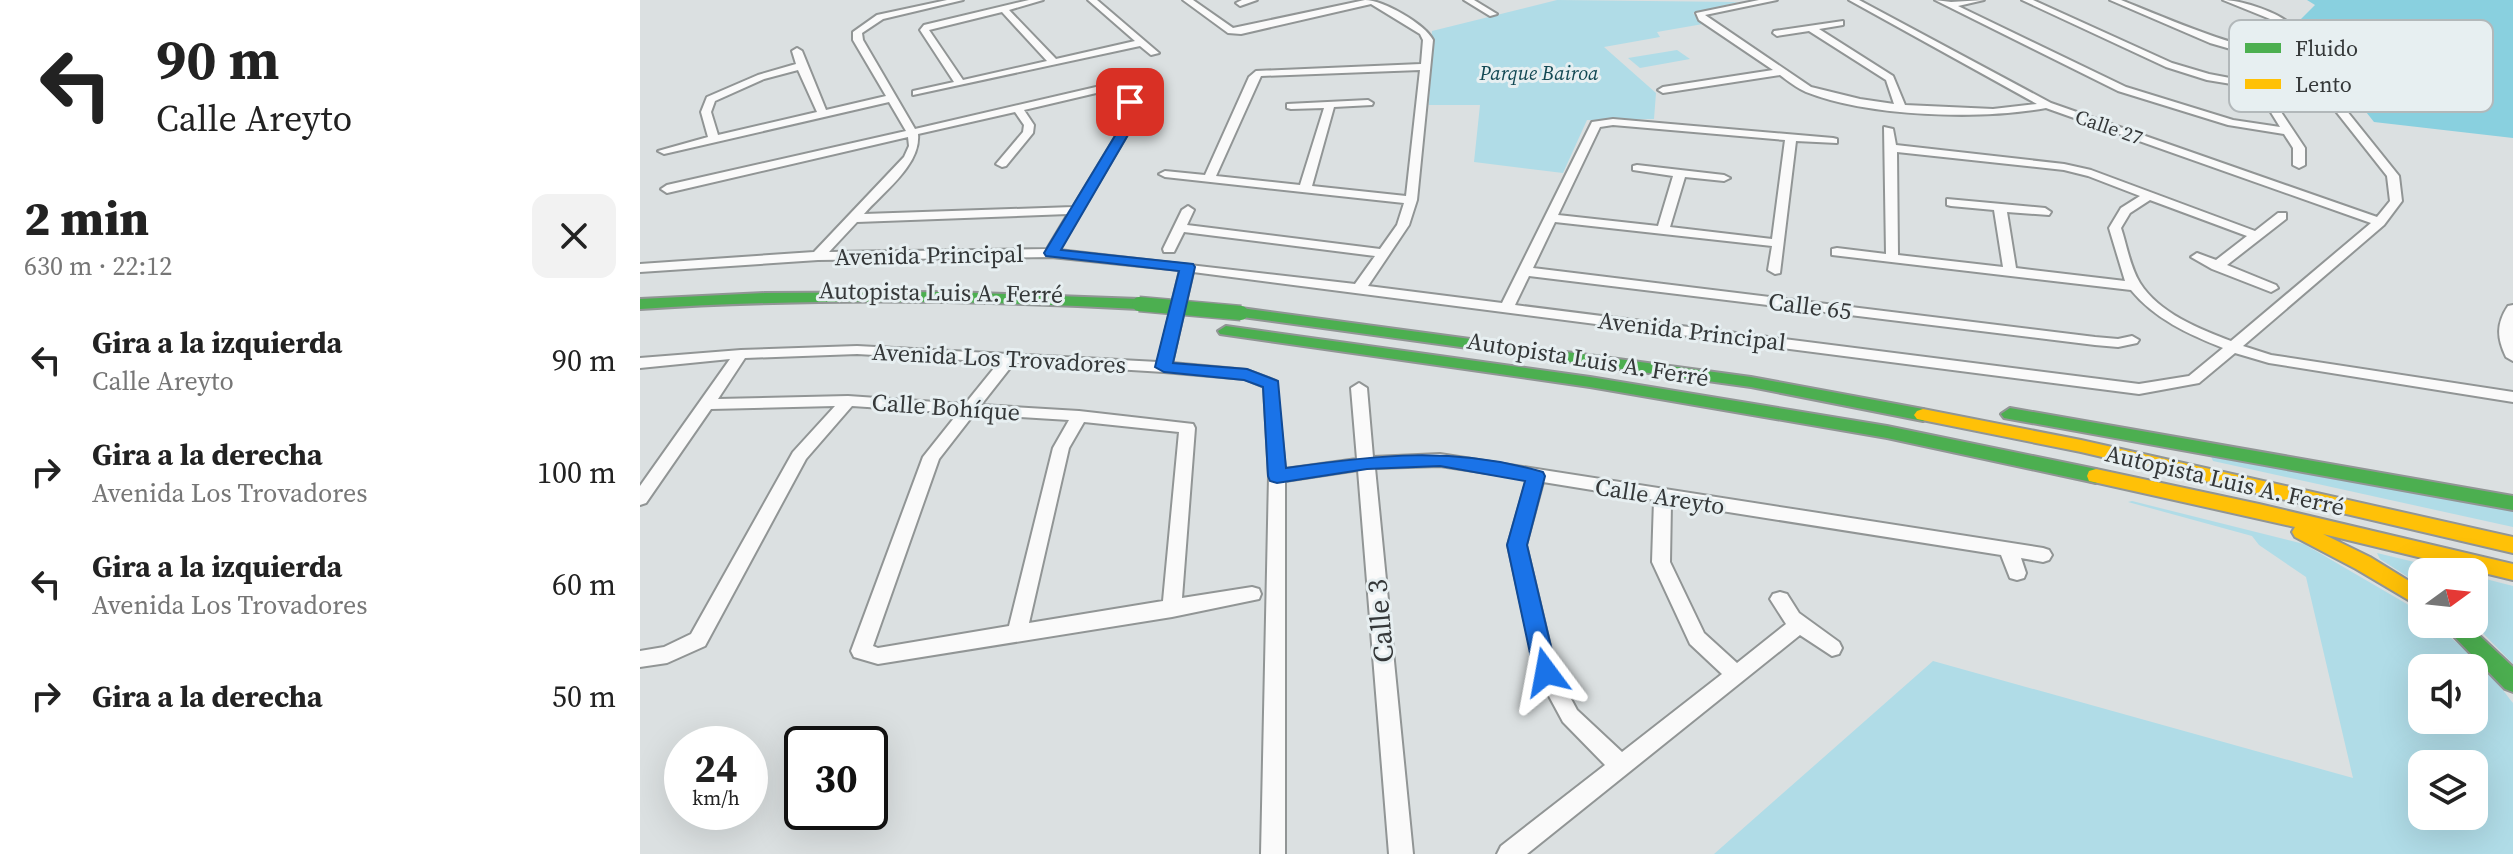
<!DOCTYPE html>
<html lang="es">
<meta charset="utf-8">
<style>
:root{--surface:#fff;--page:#f2f2f2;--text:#222;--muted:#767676}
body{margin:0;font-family:"Source Serif 4",serif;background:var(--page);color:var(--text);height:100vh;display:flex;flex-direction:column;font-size:30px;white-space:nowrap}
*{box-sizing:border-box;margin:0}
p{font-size:26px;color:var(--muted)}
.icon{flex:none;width:44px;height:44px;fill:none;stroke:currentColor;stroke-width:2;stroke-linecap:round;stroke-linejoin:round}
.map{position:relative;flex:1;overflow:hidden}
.details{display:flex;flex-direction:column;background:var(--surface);width:640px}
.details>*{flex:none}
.hud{background:#fff;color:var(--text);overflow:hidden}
.needle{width:52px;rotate:75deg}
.controls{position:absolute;left:1768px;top:558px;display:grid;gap:16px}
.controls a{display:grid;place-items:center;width:80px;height:80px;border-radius:16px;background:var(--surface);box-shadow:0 8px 32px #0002;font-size:40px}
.speed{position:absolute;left:24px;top:726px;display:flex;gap:16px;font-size:40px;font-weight:700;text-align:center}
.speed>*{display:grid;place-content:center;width:104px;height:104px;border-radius:50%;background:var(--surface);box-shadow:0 8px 32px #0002;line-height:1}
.speed small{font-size:20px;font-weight:400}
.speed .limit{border:4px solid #111;border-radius:12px;background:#fff;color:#111}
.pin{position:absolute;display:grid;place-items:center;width:68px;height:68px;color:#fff;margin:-34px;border-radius:16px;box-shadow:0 4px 12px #0006}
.me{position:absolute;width:88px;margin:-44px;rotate:347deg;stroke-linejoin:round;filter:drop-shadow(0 0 6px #0008)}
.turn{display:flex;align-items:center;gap:28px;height:168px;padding:0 24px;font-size:36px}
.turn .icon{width:104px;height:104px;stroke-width:2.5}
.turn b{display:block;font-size:56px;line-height:68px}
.round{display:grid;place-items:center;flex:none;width:84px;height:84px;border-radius:16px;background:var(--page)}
.summary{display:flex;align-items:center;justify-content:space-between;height:136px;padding:0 24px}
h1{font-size:48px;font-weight:800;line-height:60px}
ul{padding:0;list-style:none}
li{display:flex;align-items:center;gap:24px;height:112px;padding:0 24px}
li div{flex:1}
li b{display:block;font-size:30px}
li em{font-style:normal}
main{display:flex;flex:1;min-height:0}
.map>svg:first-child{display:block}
.green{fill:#b0dce7;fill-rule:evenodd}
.forest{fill:#89d0df}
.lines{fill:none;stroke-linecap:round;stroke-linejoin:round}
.street-casing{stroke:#919595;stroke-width:4}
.fast-casing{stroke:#919595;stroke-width:4}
.slow-casing{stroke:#919595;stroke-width:4}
.street{fill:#fafafa;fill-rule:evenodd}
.fast{fill:#4caf50;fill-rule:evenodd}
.slow{fill:#ffc107;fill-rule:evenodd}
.fast-bridge-casing{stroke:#919595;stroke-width:17;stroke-linecap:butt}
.fast-bridge{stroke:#4caf50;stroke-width:14}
.route{fill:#1a73e8;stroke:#114b97;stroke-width:2}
.labels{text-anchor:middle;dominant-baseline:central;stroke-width:6;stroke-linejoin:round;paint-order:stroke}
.far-park-label{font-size:20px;font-style:italic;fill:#124853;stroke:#e7eff1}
.far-street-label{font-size:20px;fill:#353839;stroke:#e7eff1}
.street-label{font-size:24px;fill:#353839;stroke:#e7eff1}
.near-street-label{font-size:28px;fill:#353839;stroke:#e7eff1}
.key{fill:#e7eff1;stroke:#b2b8ba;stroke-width:2}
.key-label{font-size:22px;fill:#353839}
</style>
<main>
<section class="details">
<div class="hud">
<div class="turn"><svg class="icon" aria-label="left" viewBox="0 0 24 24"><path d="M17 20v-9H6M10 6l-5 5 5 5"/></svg><div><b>90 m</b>Calle Areyto</div></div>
</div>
<div class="summary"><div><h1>2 min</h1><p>630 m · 22:12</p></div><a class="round"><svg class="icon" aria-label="close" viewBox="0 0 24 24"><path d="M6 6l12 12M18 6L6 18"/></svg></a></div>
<ul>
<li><svg class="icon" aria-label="left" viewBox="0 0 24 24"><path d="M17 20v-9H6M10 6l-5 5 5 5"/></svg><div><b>Gira a la izquierda</b><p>Calle Areyto</p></div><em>90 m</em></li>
<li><svg class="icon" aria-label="right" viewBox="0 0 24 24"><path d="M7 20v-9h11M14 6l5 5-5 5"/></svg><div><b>Gira a la derecha</b><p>Avenida Los Trovadores</p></div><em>100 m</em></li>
<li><svg class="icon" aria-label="left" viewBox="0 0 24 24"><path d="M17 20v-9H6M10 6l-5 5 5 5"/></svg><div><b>Gira a la izquierda</b><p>Avenida Los Trovadores</p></div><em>60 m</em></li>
<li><svg class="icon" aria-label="right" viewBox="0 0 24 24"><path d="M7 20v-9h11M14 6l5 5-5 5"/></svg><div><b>Gira a la derecha</b></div><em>50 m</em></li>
</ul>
</section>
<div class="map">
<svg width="1873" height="854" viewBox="0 0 1873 854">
<rect width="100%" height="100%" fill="#dbe0e1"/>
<g class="green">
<path d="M917 0 1098 2 1053 13 1063 24 1017 32 1020 37 964 47 1016 93 1014 119 947 120 923 173 834 162 840 105H789L792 31Z"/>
<path d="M1037 50 1050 59 1000 68 988 58Z"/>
<path d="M1569 452 1873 511V527L1573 461Z"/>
<path d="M1492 501 1664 544 1772 607 1782 615V624C1807 624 1858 682 1873 703V854H1074L1293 661 1713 778 1666 577 1619 545 1612 536 1488 502ZM1782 668H1834V720H1782ZM1782 764H1834V816H1782Z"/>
<path d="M1737 553 1816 572H1782V586L1740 559Z"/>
<path d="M1834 576 1873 586V664L1834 624Z"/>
</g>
<path class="forest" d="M1667 0H1873V138L1734 122 1670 41 1659 21 1675 5Z"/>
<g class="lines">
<g class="street-casing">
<g id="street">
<path d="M307 0H323L243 19 222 33 223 40 275 129 469 84C486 89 494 99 498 116L419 250 715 284 735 256 544 232 534 252H524L523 249 542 210 548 206 554 210 547 225 740 249 757 225 764 203 525 177 519 174 525 171 565 175 609 77 616 71 781 64 783 40 780 34 731 4 601 34 588 33 543 0H553L593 28 725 0C743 0 785 24 793 40L777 200 769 225 728 286 862 303 952 122 973 119 1193 138 1197 139V143L1156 141 1140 273 1135 274 1128 270 1132 246 915 222 893 268 1455 337 1478 339 1492 336 1499 340 1497 343 1478 347 1455 345 889 276 875 305 1499 384 1549 376 1583 348C1548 334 1515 319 1491 290L1192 255V249L1197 248 1246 254 1244 127 1253 129 1256 145 1424 164 1451 170 1615 231 1638 213H1646V219L1587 265 1636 285 1638 288 1631 292 1572 269 1551 257 1557 253 1576 260 1607 236 1510 200 1490 213 1481 228C1487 246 1490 267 1500 283 1519 313 1559 329 1591 341L1731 223 1406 108C1340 120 1229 117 1166 92 1157 88 1148 81 1140 75L1023 93 1018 90 1023 87 1133 70 1059 20 1056 13 1119 0H1137L1065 15 1171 87 1220 99 1254 104 1246 80 1169 31 1137 36 1133 33 1134 31 1203 21V25L1179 29 1253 76 1265 105 1353 109 1397 104 1209 0H1219L1411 103 1737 217 1750 201 1747 176 1657 62 1615 56 1570 43 1470 0H1481C1538 23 1591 47 1652 56L1639 39 1644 28 1640 23 1583 0C1601 0 1641 13 1652 26L1649 39 1759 176 1762 201 1744 225 1603 346 1631 355 1873 392V402L1629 363 1595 353 1559 383 1499 394 553 272 532 363 607 370 636 381 645 469 717 459 711 388 719 383 727 388 733 457 800 454 1403 548 1409 550 1412 555 1409 560 1403 562 1381 558 1386 573 1384 578 1377 580 1370 578 1361 555 1031 503 1030 562 1064 633 1097 663 1146 624 1130 599 1133 594 1140 592 1147 594 1159 613 1199 642 1202 648 1199 654 1192 656 1160 635 887 854H857L861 846 965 765 923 722 896 672 868 545 887 479 800 466 735 468 773 854H749L718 470 645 481V854H621L629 476 624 387 605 379 524 372 374 363 341 405 439 411 553 424 555 428 542 598 612 587 619 589 621 594 619 599 532 617 238 664 214 657 211 651 283 457 318 413 212 406 166 459 65 646 27 663 0 667V651L24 647 51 634 153 452 195 406 71 409 6 503 0 505V486L90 359 0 368V358L101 350 217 346 518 362 540 270 411 257 178 260 0 272V264L174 252 264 157 269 146 268 137 27 193 21 189 27 185 266 131 249 102 24 154 18 151 68 137 61 112 67 97 118 75 156 64 152 51 157 48 162 51 186 110 246 96 213 40V32L237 15ZM158 70 177 112 78 135 71 112 75 101 124 79ZM780 70 766 196 672 186 694 107 732 105 733 103 728 100 647 104V108L651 109 684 108 660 185 576 176 621 76ZM469 90 481 99 488 116 433 207 224 214C243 192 281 165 278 134L375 112 384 125 383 132 356 164 362 167 366 166 393 133 394 125 384 110ZM973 125 1145 140 1132 239 1030 227 1045 177 1084 181 1090 178 1084 175 997 165 993 166V170L1033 176 1018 226 918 215 960 127ZM1257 152 1424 170 1448 176 1500 196 1481 208 1469 228 1485 281 1376 268 1367 212 1409 215 1411 212 1405 208 1307 199V205L1311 206 1354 210 1363 267 1258 255ZM428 214 407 249 189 252 217 222ZM217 354 359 362 325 404 208 396 78 399 105 358ZM334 414 429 420 413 448 369 626 238 648 233 646 299 459ZM444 422 539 432 523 601 389 623 429 448ZM903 482 1014 500 1012 562 1050 644 1082 674 982 752 937 710 916 671 886 545Z"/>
<path d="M389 0H403L369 10 416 59 495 41 448 0H457L519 53 511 55 500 46 273 95V91L314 82 280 30 284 25ZM362 12 407 61 323 80 289 30Z"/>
<path d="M602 0H617L600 6 596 3Z"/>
<path d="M824 0H834L857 14 850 16Z"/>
<path d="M1295 0 1311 2 1344 0 1318 6 1486 87 1593 120 1640 127 1616 88 1567 80 1526 67 1382 0H1393L1532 63 1569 74 1611 82 1605 72 1613 70 1665 148V165L1659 168 1653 165V148L1644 134 1588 125 1478 91Z"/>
<path d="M1873 305V361L1866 357C1857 338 1856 324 1868 306Z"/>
</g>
</g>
<g class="fast-casing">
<g id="fast">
<path d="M312 292 499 299 507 304 499 309C332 300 167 298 0 309V299L125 293Z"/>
<path d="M601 308 1111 377 1283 409 1292 415 1283 421 1111 387 595 316 593 313 595 310Z"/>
<path d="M586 326 950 377 1247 426 1456 469 1465 476 1456 483 1247 438 950 387 580 334 578 331Z"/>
<path d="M1370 408 1873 496V510L1364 418 1361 414Z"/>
<path d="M1802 624H1827L1873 667V692L1865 689Z"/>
</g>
</g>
<g class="slow-casing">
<g id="slow">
<path d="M1283 409 1441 440 1873 537V553L1441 452 1277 419 1274 415 1277 411Z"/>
<path d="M1456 469 1619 504 1873 564V580L1683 534 1730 557 1782 589V608L1716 569 1655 537 1652 532 1655 527 1449 481 1447 476 1449 471Z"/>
</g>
</g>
<use href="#street" class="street"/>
<use href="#fast" class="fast"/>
<use href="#slow" class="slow"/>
<g class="fast-bridge-casing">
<path id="fast-bridge" d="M499 304 601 313"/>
</g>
<use href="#fast-bridge" class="fast-bridge"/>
</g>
<path class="route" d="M490 99 496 102 499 116 421 250 553 264 555 267 533 363 607 369 638 381 646 468C737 455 813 446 903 472L905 476 887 545 917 672 914 679 906 682 898 679 894 672 867 545 885 481 800 466 727 469 637 483 630 481 628 476 623 387 604 380 524 372 515 367 539 271 406 256 404 253 487 116 485 102Z"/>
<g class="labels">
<g class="far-park-label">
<text x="899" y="73">Parque Bairoa</text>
</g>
<g class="far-street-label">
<text transform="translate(1469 127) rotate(19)">Calle 27</text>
</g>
<g class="street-label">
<text transform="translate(289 255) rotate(-1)">Avenida Principal</text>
<text transform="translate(301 292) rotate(1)">Autopista Luis A. Ferré</text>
<text transform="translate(1170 306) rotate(7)">Calle 65</text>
<text transform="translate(1052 331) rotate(7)">Avenida Principal</text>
<text transform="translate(359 358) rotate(3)">Avenida Los Trovadores</text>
<text transform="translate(948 359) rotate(9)">Autopista Luis A. Ferré</text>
<text transform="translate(306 407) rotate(4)">Calle Bohíque</text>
<text transform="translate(1585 480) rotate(13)">Autopista Luis A. Ferré</text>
<text transform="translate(1020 496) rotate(9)">Calle Areyto</text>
</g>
<g class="near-street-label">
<text transform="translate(740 621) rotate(-95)">Calle 3</text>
</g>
</g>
<rect x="1589" y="20" width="264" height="92" rx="12" class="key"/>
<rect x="1605" y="43" width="36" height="10" fill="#4caf50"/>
<rect x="1605" y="79" width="36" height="10" fill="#ffc107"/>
<g class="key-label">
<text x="1655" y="56">Fluido</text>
<text x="1655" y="92">Lento</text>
</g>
</svg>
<div class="controls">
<a><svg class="needle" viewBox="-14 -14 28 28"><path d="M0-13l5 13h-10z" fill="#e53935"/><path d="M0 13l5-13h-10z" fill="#767676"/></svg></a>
<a><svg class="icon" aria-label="sound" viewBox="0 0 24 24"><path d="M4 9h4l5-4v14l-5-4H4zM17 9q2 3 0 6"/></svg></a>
<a><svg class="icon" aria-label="layers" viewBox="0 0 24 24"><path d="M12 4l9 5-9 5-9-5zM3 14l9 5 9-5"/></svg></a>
</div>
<div class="speed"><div>24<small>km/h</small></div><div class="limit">30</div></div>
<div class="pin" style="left:490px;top:102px;background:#d93025"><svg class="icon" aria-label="arrive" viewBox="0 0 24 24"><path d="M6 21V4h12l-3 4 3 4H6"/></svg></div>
<svg class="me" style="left:906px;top:672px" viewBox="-20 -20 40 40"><path d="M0-17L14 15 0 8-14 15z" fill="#1a73e8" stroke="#fff" stroke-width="4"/></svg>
</div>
</main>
